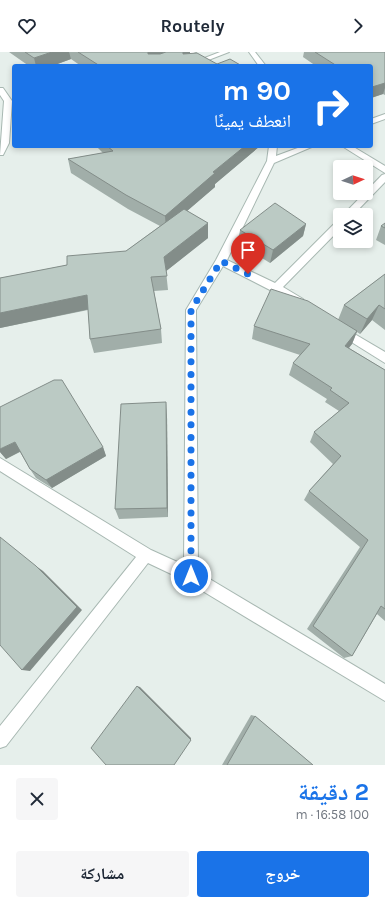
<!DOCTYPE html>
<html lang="ar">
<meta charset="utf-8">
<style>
:root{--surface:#fff;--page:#f6f6f7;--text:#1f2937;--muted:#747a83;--accent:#1a73e8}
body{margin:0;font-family:Karla,"Noto Naskh Arabic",sans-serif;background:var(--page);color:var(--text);direction:rtl;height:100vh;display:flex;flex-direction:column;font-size:15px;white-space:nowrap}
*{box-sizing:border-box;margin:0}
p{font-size:13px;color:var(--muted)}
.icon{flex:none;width:22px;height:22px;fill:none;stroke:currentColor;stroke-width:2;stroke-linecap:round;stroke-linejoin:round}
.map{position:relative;height:713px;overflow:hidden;direction:ltr}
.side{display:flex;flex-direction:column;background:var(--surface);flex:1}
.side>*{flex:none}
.guide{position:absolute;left:12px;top:12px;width:361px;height:84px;border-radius:4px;box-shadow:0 2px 6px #0003;direction:rtl;background:#1a73e8;color:#fff;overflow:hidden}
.needle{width:26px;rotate:86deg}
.controls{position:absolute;left:333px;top:108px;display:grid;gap:8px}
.controls a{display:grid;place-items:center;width:40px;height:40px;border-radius:4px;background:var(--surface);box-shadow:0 2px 6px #0003;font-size:20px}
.pin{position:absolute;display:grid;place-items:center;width:34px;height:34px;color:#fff;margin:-41px -17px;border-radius:50% 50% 50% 0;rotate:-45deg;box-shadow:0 0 4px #0007}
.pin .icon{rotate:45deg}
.me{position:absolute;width:44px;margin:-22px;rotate:0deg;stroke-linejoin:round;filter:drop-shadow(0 0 3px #0008)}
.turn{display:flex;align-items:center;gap:14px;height:84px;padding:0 16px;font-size:18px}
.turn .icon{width:52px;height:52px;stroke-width:2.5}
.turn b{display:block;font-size:28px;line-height:34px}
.round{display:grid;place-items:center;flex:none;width:42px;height:42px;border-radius:4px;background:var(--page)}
.overview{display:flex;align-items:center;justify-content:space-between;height:68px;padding:0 16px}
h1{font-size:24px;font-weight:700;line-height:30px;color:var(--accent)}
.primary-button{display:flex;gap:8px;margin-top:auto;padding:8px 16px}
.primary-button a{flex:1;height:46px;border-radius:4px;background:var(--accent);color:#fff;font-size:16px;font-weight:700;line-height:46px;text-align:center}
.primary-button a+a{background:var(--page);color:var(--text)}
header{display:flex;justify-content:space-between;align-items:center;height:52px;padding:0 16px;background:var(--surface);font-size:18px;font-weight:700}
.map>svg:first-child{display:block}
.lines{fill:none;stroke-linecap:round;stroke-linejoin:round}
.street-casing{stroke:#a8b8b2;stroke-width:2}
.street{fill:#fff;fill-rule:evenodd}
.wall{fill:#a1aea9}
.shaded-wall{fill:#838d89}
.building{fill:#bbcac4;stroke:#838d89}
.route{stroke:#1a73e8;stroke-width:7;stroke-dasharray:0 12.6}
</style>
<header><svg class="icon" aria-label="forward" viewBox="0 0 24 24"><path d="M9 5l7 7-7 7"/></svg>Routely<svg class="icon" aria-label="heart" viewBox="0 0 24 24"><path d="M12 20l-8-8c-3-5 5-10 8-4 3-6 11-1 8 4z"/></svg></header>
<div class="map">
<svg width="385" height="713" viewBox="0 0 385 713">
<rect width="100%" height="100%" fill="#e6efeb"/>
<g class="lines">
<g class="street-casing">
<g id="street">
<path d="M187 0H196L160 14H150Z"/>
<path d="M220 0H229L193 14H184Z"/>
<path d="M249 0H255L266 14H259Z"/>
<path d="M0 36H3L12 49 9 91 3 103H0L4 49 0 43Z"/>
<path d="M385 62V67L371 72V67Z"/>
<path d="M269 94H277L276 104 303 94H314L274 111 227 208 275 231 337 169 340 168V177L283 235 303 247 304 250 303 253H295L272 239 223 214 196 258 198 520 385 632V649L186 529 148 511 6 694 0 696V674L136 505 0 419V406L151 498 184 513 186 258 216 208 267 109Z"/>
<path d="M342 94H352L385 114V121Z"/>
<path d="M385 122V130L353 163H343L382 123Z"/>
<path d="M341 274 385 300V311L337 281 336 278 337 275Z"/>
</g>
</g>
<use href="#street" class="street"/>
</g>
<g class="wall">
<path d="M9 0H190V1L217 12 242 14H81L71 7 52 14H29Z"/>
<path d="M304 0H385V43L383 42 371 46V14H316L303 5Z"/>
<path d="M96 94H260L215 132V135L187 159 208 171V186L166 219 168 238 154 239 161 277 162 291 94 301 90 287 88 258 0 276V226L67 213 126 199 160 174 128 157 71 121 68 107 103 101Z"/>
<path d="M385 171V193L376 188 381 174Z"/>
<path d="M306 172 303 184 270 211 238 191 240 178Z"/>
<path d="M385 222V278L372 268 360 282 357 280 352 292 349 296 385 318V569L377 562 352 604 344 606 307 577 360 495 304 448 309 439 333 412 310 390 314 380 339 359 325 350 327 347 289 323 293 311 300 303 252 287 254 274 338 268 344 253Z"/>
<path d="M167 363 168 465 119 467 115 457Z"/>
<path d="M103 395 106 404 52 436 36 426 30 417 20 400 6 407 0 400Z"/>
<path d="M251 663 255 664 313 713H222Z"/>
</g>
<g class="shaded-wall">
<path d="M52 0H69L71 7 52 14H36L34 6Z"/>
<path d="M148 0H176V3L148 2Z"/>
<path d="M183 0H190V10L183 2Z"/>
<path d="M385 31V36L383 42 371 46V39L372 35Z"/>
<path d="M245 94H260L215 132V135L166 177 165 164 213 120Z"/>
<path d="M208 171V186L165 220 164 205Z"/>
<path d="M306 172 303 184 270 211 273 198Z"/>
<path d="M87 243 90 257 0 276V261Z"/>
<path d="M379 253 372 268 360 282 367 267Z"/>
<path d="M357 279 352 292 340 306 345 294Z"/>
<path d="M166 350 167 363 168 465 167 456Z"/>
<path d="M15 390 21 399 6 407 0 400V397Z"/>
<path d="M103 395 106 404 52 436 46 428Z"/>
<path d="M36 514 43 519 82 558 30 619 22 618Z"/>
<path d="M137 634 140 635 191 686V688Z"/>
</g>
<g class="building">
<path d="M25 0H52L34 6Z"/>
<path d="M78 0H148V2H160L166 0H183V2L197 1 217 12 230 7 242 14H100Z"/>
<path d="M315 0H385V31L372 35H371V14H337Z"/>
<path d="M107 94H245L213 120 215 121 165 164 126 143 68 107 113 99Z"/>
<path d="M275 151 306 172 273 198 240 178Z"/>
<path d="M184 157 208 171 164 205 167 224 151 225 161 277 90 287 87 243 0 261V226L67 213V204L126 199Z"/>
<path d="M385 171V176L381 174Z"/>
<path d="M385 222V257L379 253 367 267 344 253Z"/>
<path d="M271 237 308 249 357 279 345 294 385 318V557L381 554 352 604 313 574 368 488 309 439 341 404 314 380 349 351 330 338 332 336 293 311 310 292 254 274Z"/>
<path d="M54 328H62L103 395 46 428 30 417 15 390 0 397V355Z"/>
<path d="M166 350 167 456 115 457 121 352Z"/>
<path d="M0 485 36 514 77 555 22 618 0 593Z"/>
<path d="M137 634 191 688 174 713H106L91 696Z"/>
<path d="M255 664 313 713H227Z"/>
</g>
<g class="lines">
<path class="route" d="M191 524V258L221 209 248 222"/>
</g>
</svg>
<div class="controls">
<a><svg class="needle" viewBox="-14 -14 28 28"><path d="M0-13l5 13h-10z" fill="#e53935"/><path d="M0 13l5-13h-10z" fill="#747a83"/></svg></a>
<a><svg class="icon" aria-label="layers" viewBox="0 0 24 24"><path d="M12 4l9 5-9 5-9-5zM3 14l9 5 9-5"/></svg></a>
</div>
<div class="pin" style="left:248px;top:222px;background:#d93025"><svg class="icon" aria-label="arrive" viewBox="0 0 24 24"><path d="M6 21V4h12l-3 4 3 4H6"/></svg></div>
<svg class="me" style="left:191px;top:524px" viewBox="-20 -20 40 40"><circle r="17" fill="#1a73e8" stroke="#fff" stroke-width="3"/><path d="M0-11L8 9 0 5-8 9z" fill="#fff"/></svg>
<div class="guide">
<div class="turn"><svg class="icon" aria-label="right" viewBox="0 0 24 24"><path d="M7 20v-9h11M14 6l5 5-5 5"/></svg><div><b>90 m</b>انعطف يمينًا</div></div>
</div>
</div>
<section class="side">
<div class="overview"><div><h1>2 دقيقة</h1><p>100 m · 16:58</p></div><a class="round"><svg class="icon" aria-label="close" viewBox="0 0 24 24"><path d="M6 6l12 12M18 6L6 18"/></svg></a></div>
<div class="primary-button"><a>خروج</a><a>مشاركة</a></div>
</section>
